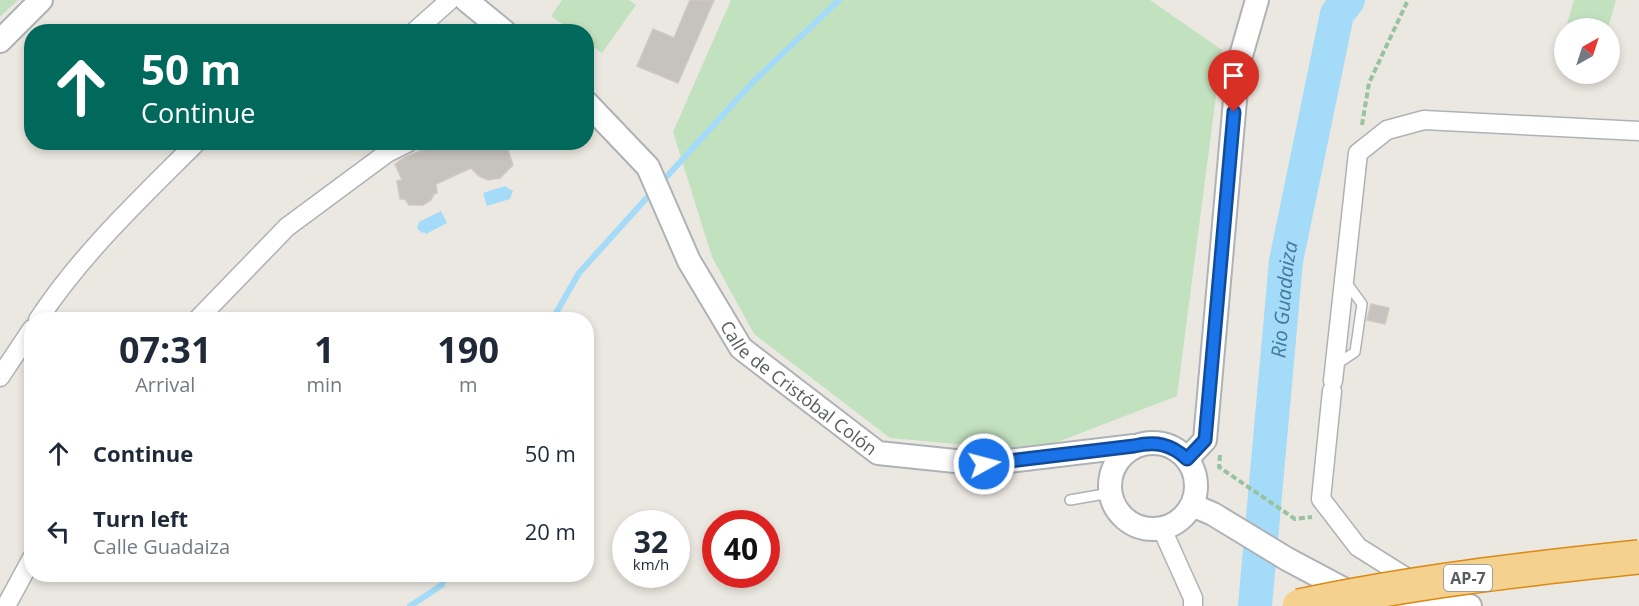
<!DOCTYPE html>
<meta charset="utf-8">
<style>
:root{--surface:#fff;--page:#f6f6f7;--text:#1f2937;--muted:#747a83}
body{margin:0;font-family:"Open Sans",sans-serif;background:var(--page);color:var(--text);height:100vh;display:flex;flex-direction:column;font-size:22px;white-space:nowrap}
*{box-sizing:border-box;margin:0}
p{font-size:20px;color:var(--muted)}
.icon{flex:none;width:33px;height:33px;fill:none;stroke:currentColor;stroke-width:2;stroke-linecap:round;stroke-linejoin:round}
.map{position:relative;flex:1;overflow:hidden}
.drawer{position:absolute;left:24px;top:312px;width:570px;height:270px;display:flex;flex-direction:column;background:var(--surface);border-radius:24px;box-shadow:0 3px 9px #0003}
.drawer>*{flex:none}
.top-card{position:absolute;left:24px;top:24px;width:570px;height:126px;border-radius:24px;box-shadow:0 3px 9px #0003;background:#00695c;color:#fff;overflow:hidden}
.needle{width:39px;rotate:39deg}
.tools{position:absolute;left:1554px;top:18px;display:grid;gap:12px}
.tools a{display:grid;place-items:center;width:66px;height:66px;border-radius:50%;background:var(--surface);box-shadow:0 3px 9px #0003;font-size:30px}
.speed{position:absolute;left:612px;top:510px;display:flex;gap:12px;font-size:30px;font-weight:700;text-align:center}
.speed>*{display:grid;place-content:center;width:78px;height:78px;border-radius:50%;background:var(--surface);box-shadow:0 3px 9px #0003;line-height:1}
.speed small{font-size:15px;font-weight:400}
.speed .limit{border:9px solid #d22;background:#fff;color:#111}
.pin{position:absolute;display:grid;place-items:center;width:51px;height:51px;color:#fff;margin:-62px -26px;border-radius:50% 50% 50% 0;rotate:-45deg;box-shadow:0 0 6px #0007}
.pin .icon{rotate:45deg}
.me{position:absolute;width:66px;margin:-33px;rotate:83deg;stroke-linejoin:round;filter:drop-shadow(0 0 4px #0008)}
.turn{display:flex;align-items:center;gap:21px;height:126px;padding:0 18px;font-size:27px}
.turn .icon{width:78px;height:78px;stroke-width:2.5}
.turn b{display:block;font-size:42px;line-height:51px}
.eta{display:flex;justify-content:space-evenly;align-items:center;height:102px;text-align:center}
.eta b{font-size:36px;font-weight:700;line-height:42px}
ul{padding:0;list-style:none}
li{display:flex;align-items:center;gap:18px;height:78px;padding:0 18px}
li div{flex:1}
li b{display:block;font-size:22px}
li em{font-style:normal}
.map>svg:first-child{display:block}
.green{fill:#c2e1bf}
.water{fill:#a4dbf8}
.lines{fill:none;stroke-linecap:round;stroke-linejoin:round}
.stream{stroke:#a4dbf8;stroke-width:6}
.river{stroke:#a4dbf8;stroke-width:34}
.building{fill:#c6c3be;stroke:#cfc9c0;stroke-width:1.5}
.service-casing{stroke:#aeb2b6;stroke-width:12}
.minor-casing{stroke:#aeb2b6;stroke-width:21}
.tertiary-casing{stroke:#aeb2b6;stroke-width:26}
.path{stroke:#99c2a1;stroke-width:4;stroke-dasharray:6 3;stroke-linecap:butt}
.service{stroke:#fff;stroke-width:9}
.minor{stroke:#fff;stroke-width:18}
.tertiary{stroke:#fff;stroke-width:22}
.motorway-bridge-casing{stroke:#db8911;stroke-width:36;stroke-linecap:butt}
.motorway-bridge{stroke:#f4d18f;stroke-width:33}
.route-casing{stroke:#114b97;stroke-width:15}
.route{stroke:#1a73e8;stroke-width:10}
.labels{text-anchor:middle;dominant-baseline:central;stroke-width:5;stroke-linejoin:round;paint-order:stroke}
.shield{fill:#fff;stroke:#8b8e90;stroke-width:1.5}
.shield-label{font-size:16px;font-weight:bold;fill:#595d61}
.street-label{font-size:18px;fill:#595d61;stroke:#fff}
.water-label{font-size:20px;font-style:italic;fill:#4178a0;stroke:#fff}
</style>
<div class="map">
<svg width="1639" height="606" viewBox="0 0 1639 606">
<rect width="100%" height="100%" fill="#ebe8e1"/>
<g class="green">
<path d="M0 0H18L0 17Z"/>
<path d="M562 0H629L636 5 602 53 587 42 586 32 572 31 551 16Z"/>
<path d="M731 0H1150L1222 50 1177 396 1034 451 890 438 754 334 712 257 673 132Z"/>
<path d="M1574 0H1616L1608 28H1566Z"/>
</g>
<g class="water">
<path d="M505 186 513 191 510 199 487 206 483 193Z"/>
<path d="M441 211 447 223 426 234 424 232 422 233 417 228 419 222Z"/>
</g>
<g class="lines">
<g class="stream">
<path d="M660 184 753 82 839 0"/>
<path d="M552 320 579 273 653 191"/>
<path d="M410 606 442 585 445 574"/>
</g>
<path class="river" id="s1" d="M1255 606 1286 261 1337 14 1348 0"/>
</g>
<g class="building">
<path d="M690 0H714L678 83 637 66 653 29 674 38Z"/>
<path d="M441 142H502V145H506L513 165 500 178 488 180 479 176 471 168 436 184 437 193 434 194 431 200 423 205H409L405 199H400L397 181 402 180 395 164 404 158Z"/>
<path d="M1371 304 1389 308 1385 324 1367 320Z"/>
</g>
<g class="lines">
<g class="service-casing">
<g id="service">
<path d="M1334 366 1355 352 1362 304 1346 282"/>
<path d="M1070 500 1110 493"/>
</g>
</g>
<g class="minor-casing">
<g id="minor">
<path d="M414 32 450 0"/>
<path d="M38 320C82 253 141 198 197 142"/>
<path d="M197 320 287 227 387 153 409 142"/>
<path d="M0 377 32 329"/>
<path d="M1333 381 1358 153 1387 130 1424 120 1639 131"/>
<path d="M1332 391 1321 499 1358 547 1417 584"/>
<path d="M1162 529 1193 598V606"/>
<path d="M6 606 32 558"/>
</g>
</g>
<g class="tertiary-casing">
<g id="tertiary">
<path d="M466 0 505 32"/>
<path d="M0 41 41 0"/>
<path id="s2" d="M586 102 648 167 689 261 741 348 878 453 984 464 1134 446"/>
<circle cx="1153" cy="486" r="43"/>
<path d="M1187 459 1205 440 1238 66 1257 0"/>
<path d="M1192 505 1213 514 1287 559 1349 592 1358 593"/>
<path d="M1400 596 1441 600 1470 606"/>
</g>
</g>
<g class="path">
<path d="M1362 125 1369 83 1408 0"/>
<path d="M1220 455 1219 467 1295 519 1312 517"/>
</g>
<use href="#service" class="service"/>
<use href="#minor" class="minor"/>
<use href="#tertiary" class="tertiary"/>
<g class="motorway-bridge-casing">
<path id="motorway-bridge" d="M1299 606C1411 582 1525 569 1639 557"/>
</g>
<use href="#motorway-bridge" class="motorway-bridge"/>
</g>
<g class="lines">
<g class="route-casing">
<path id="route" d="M984 464 1134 446C1156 441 1171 444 1187 459L1205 440 1234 112"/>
</g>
<use href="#route" class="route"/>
</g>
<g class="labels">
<rect class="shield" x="1444" y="565" width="48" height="26" rx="4.5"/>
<g class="shield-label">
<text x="1468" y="578">AP-7</text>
</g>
<g class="street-label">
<text stroke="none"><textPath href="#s2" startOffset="363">Calle de Cristóbal Colón</textPath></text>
</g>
<g class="water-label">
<text stroke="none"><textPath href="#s1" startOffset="308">Rio Guadaiza</textPath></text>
</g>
</g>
</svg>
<div class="tools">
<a><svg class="needle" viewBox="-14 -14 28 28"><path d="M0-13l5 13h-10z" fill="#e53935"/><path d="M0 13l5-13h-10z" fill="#747a83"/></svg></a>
</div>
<div class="speed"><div>32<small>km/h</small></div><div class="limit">40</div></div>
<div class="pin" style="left:1234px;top:112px;background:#d93025"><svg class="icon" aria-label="arrive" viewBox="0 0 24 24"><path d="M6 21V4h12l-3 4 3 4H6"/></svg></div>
<svg class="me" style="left:984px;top:464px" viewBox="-20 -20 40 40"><circle r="17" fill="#1a73e8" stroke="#fff" stroke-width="3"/><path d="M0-11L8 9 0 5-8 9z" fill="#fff"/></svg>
<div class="top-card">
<div class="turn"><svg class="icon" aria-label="ahead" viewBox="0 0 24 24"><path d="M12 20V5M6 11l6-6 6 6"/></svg><div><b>50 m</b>Continue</div></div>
</div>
<section class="drawer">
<div class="eta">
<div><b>07:31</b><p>Arrival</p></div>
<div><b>1</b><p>min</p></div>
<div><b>190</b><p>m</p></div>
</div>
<ul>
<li><svg class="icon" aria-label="ahead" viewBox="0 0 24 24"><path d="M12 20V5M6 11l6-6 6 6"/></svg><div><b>Continue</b></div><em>50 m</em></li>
<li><svg class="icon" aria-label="left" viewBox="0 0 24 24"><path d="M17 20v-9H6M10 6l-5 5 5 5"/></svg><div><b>Turn left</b><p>Calle Guadaiza</p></div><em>20 m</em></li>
</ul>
</section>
</div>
